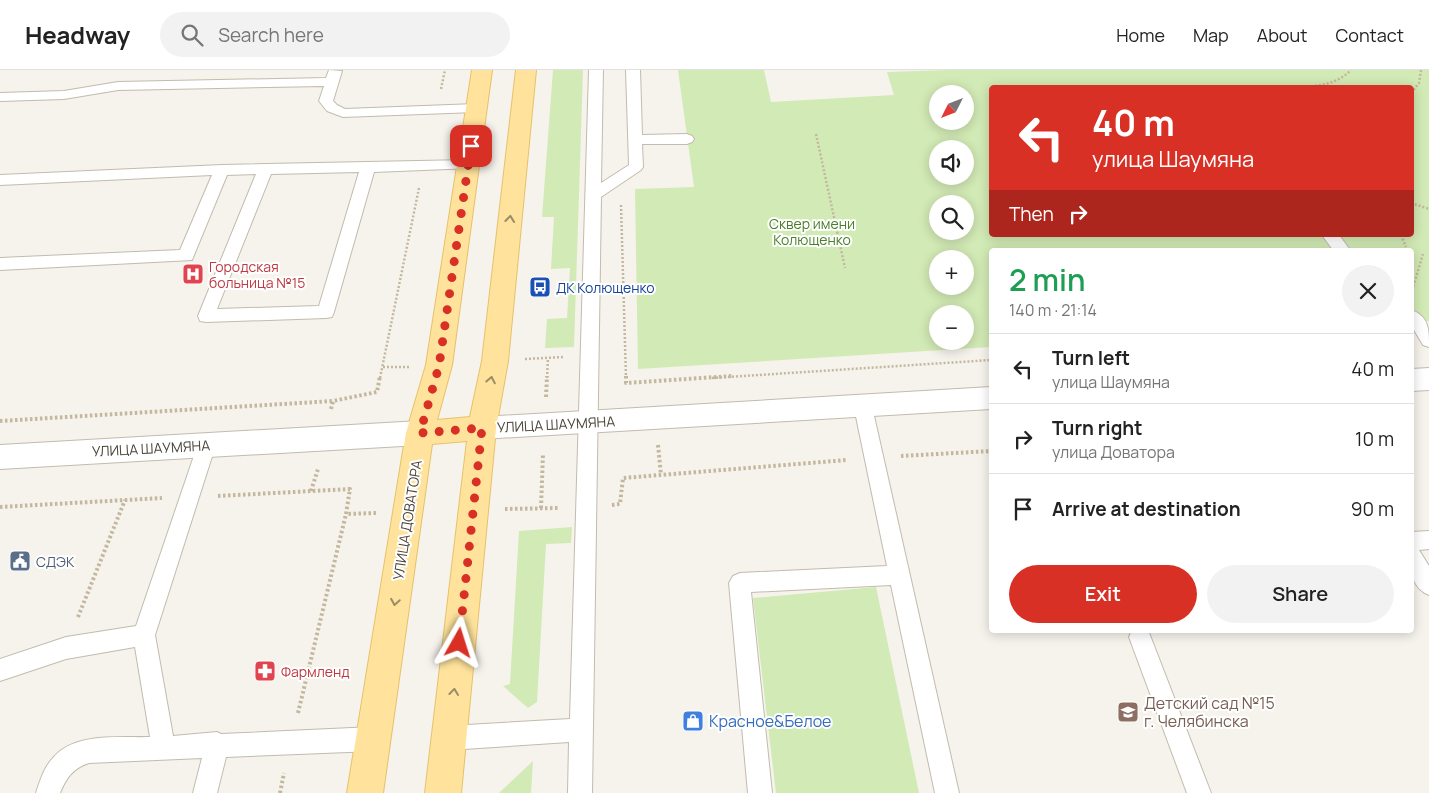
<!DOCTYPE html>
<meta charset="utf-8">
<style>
:root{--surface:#fff;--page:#f2f2f2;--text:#222;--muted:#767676;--line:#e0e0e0;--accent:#d93025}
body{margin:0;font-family:Manrope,sans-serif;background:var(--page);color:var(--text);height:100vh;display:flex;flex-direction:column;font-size:19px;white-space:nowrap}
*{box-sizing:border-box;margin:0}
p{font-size:16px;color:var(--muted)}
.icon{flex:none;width:28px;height:28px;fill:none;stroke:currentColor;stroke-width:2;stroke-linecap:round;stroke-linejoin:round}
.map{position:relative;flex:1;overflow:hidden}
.details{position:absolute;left:989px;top:178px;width:425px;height:385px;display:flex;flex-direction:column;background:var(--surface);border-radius:5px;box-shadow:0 2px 12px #0003}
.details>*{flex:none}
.banner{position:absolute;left:989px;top:15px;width:425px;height:152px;border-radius:5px;box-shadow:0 2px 12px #0003;background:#d93025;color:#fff;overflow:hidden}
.needle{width:32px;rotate:228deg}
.tools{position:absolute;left:929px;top:15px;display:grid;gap:10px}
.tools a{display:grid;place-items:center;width:45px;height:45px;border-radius:50%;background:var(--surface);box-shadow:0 2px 12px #0003;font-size:25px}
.pin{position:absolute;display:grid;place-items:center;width:42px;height:42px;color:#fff;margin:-21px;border-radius:10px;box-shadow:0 2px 8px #0006}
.me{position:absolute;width:55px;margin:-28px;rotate:6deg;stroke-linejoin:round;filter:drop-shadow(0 0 4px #0008)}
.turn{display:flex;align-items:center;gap:18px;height:105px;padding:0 20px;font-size:22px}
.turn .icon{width:65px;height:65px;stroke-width:2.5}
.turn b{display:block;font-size:35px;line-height:42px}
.then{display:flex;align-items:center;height:48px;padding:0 20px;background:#0003;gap:10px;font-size:19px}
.round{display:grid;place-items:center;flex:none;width:52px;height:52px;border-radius:26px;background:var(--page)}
.summary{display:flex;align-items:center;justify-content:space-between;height:85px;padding:0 20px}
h1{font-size:30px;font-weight:600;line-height:38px;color:#1e9e55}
.primary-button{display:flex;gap:10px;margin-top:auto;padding:10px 20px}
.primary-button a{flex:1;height:58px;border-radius:30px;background:var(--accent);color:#fff;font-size:20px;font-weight:600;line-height:58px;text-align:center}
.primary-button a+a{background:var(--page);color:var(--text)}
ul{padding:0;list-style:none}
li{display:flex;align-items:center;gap:15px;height:70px;padding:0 20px;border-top:1px solid var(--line)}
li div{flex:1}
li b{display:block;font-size:19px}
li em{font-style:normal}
header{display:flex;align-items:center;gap:30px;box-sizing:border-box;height:70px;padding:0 25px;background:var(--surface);border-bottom:1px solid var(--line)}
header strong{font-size:24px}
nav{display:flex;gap:28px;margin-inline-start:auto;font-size:18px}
.search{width:350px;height:45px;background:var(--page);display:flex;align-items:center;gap:12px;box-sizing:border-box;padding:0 18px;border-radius:28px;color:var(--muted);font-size:19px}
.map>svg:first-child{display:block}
.green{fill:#d2eab5;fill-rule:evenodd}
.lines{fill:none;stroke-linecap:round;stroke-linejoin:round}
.service-casing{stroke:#c2bbae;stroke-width:2}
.tertiary-casing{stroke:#c2bbae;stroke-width:2}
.primary-casing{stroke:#e6c16a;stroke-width:2}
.path-far1{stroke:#c4b79f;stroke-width:2.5;stroke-dasharray:2 2;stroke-linecap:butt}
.path{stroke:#c4b79f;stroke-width:4;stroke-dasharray:2.5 2.5;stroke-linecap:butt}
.service{fill:#fff;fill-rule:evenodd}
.tertiary{fill:#fff;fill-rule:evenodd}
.primary{fill:#ffe39c;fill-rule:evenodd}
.oneway{stroke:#9c8c66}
.route{stroke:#d93025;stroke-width:9;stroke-dasharray:0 16.2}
.labels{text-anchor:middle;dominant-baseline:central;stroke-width:4;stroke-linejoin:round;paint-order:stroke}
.park-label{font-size:14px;fill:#4a7f2a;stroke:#fff}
.health-label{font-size:14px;fill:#be3a42;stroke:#fff;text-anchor:start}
.transit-label{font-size:14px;fill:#164399;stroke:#fff;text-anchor:start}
.street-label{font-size:14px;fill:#4b4439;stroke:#fff}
.service-label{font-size:14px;fill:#4e5e75;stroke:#fff;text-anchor:start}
.near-education-label{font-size:16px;fill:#785e54;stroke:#fff;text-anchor:start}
.near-shop-label{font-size:16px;fill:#366cbe;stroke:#fff;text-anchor:start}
</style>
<header>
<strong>Headway</strong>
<div class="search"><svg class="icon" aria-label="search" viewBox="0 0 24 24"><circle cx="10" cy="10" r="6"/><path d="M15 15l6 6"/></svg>Search here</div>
<nav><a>Home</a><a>Map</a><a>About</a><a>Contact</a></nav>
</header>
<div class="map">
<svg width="1429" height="723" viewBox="0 0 1429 723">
<rect width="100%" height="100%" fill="#f6f3ec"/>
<g class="green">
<path d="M553 0H583L574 277 545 278 547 249 567 248 570 198 551 199 554 147H542Z"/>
<path d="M678 0H764L771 32 894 25 887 2 950 0H1429V251L1411 252V180H991V277L638 299 635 119 694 117ZM991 18H1411V165H991ZM938 24H965V51H938ZM938 79H965V106H938ZM938 134H965V161H938ZM938 189H965V216H938ZM938 244H965V271H938Z"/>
<path d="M572 457 571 473 546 474 537 632 528 638 503 616 510 614 519 461Z"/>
<path d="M876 517 919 723H776L753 528Z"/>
<path d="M533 691 531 723H499Z"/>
</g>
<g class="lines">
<g class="service-casing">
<g id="service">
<path d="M329 0 342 1 333 31 337 35 345 39 476 34 481 35 483 38 481 41 476 42 343 47 327 41 319 31 324 16 118 20 64 29 0 31V23L64 21 118 12 326 8Z"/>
<path d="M589 0H603L601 113 629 95 626 0H640L642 65 687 64 692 66 694 69 692 72 687 74H642L643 97 641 100 601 127 592 723H568L569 672 449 680 441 676 437 668 441 660 449 656 570 649Z"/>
<path d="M468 90 473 92 475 95 473 98 374 102 334 242 332 247 326 248 206 252 200 251 198 246 256 104 227 105 192 190 0 200V188L180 180 212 105 0 115V105L222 95ZM359 102 319 236 217 239 271 104Z"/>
<path d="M1322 165H1339L1350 180H1333Z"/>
<path d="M1411 240C1429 246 1429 260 1429 277L1423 275 1411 255Z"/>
<path d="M863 329 869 332 872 337 959 723H935L891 515 751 522 772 723H748L729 513 733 506 740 503 887 496 854 337 857 332Z"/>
<path d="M207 366 214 368 216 374 155 565 173 666 217 662 221 664 374 657 382 661 386 669 382 677 374 681 226 687 217 723H193L202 688 89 693C73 698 66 708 60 723H36C40 711 44 697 53 688 74 662 120 668 150 667L135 577 66 589 0 611V589L66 567 136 556 198 374 200 368Z"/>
<path d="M1429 461V479L1419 480 1429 496V525C1405 516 1411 483 1411 462Z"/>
<path d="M1132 560H1148L1211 723H1187L1129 567Z"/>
</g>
</g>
<g class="tertiary-casing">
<g id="tertiary">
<path d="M1429 298V320L1411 321V299Z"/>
<path d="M991 317V339L482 369 472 366 468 358 472 350 482 347Z"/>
<path d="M420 351 430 355 434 363 430 371 420 375 0 399V375Z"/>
</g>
</g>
<g class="primary-casing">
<path id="primary" d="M472 0H492L452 295 437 350 470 347 482 291 516 0H536L508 291 496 358 461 723H425L467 371 432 374 383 723H347L406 363 426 295Z"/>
</g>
<g class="path-far1">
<path d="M1295 18C1316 16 1335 16 1351 0"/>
<path d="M441 19 445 0"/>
<path d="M1411 23 1419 13 1421 0"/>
<path d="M816 64 845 198"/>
<path d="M1411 133 1429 139"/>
<path d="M621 135 626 308"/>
<path d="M1401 165 1406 177"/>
<path d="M1411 224 1423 184"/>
<path d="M525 289 564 287"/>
<path d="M383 297H409"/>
<path d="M380 308 419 118"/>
<path d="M547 308 548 288"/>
<path d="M712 308 991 290"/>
</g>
<g class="path">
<path d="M626 306V313L732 306"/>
<path d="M546 327 547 306"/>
<path d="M331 339 333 331 377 322 380 306"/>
<path d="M0 351 333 331"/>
<path d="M658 375 661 405"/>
<path d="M901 386 991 381"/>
<path d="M311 421 318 399"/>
<path d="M218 426 350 419 346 444 376 443"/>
<path d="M612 435 620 434 623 408 847 390"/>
<path d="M0 437 162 428"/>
<path d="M541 438 543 383"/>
<path d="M505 439 559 438"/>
<path d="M78 547 125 430"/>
<path d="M298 643 346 444"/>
<path d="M280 723 284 703"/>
</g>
<use href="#service" class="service"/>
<use href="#tertiary" class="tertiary"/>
<use href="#primary" class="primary"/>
</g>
<defs><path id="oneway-chevron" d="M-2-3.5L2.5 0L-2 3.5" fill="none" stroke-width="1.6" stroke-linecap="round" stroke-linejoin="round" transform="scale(1.25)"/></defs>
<g class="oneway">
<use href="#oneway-chevron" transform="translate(510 149) rotate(-84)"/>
<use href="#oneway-chevron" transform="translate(491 310) rotate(-79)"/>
<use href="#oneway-chevron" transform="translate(395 532) rotate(99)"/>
<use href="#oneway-chevron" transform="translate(454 622) rotate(-84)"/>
</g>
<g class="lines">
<path class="route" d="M459 573 482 358 420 363 439 296 471 76"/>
</g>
<defs>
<g id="hospital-square" transform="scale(1.125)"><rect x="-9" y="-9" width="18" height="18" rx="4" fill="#e0444e" stroke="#fff"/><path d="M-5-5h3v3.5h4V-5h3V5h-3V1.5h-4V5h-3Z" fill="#fff"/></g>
<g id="bus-square" transform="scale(1.125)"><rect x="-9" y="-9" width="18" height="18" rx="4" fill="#1a4fb4" stroke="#fff"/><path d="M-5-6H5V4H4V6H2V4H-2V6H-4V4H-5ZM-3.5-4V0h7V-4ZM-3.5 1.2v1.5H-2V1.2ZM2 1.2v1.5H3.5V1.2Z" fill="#fff"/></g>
<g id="civic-square" transform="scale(1.125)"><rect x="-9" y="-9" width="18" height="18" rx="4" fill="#5c6f8a" stroke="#fff"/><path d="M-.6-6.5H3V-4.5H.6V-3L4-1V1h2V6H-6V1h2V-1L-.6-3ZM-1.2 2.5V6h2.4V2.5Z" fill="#fff"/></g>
<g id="pharmacy-square" transform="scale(1.125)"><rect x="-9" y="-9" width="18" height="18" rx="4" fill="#e0444e" stroke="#fff"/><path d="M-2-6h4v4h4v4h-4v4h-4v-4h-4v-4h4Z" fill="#fff"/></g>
<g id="school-square" transform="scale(1.125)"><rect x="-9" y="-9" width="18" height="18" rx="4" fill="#8d6e63" stroke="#fff"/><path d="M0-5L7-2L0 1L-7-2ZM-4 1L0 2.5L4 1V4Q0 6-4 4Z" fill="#fff"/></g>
<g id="shop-square" transform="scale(1.125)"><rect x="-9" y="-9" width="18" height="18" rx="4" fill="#3f7fe0" stroke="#fff"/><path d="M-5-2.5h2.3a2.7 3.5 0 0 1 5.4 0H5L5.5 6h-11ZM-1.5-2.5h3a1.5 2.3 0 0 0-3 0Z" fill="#fff"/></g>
</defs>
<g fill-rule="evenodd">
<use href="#hospital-square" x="193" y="204"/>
<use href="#bus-square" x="540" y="217"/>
<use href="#civic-square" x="20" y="491"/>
<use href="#pharmacy-square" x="265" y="601"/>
<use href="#school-square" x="1128" y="642"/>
<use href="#shop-square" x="693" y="651"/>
</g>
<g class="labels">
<g class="park-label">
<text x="812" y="153">Сквер имени<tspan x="812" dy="16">Колющенко</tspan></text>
</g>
<g class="health-label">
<text x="209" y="196">Городская<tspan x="209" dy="16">больница №15</tspan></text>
<text x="281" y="601">Фармленд</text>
</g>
<g class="transit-label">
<text x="556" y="217">ДК Колющенко</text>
</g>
<g class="street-label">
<text transform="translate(556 354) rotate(-3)">УЛИЦА ШАУМЯНА</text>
<text transform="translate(151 378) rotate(-3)">УЛИЦА ШАУМЯНА</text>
<text transform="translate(407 450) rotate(-81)">УЛИЦА ДОВАТОРА</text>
</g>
<g class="service-label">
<text x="36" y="491">СДЭК</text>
</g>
<g class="near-education-label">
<text x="1144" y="633">Детский сад №15<tspan x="1144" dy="18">г. Челябинска</tspan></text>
</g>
<g class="near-shop-label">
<text x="709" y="651">Красное&amp;Белое</text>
</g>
</g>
</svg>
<div class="tools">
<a><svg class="needle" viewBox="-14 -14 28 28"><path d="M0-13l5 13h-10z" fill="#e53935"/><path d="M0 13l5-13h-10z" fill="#767676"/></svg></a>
<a><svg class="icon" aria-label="sound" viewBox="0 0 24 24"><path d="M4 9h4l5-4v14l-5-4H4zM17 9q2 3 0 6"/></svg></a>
<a><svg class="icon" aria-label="search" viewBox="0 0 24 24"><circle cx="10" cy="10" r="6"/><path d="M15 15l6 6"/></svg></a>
<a>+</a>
<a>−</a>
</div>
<div class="pin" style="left:471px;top:76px;background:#d93025"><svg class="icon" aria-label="arrive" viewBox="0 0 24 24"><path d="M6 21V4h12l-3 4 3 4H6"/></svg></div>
<svg class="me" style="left:459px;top:573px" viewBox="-20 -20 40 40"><path d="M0-17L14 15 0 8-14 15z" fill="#d93025" stroke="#fff" stroke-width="4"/></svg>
<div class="banner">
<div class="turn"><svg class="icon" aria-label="left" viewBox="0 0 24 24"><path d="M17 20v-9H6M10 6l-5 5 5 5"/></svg><div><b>40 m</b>улица Шаумяна</div></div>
<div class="then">Then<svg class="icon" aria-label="right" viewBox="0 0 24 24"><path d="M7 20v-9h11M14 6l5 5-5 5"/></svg></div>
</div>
<section class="details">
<div class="summary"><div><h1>2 min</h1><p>140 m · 21:14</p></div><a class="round"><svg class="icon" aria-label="close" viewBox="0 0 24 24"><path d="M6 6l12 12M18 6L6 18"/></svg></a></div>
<ul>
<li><svg class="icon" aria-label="left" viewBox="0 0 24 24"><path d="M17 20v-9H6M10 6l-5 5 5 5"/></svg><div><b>Turn left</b><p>улица Шаумяна</p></div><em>40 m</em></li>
<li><svg class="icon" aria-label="right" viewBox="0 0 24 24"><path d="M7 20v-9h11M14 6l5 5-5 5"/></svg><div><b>Turn right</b><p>улица Доватора</p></div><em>10 m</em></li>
<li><svg class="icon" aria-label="arrive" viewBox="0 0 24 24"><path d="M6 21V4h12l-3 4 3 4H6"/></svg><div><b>Arrive at destination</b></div><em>90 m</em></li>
</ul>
<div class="primary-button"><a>Exit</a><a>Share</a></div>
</section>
</div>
